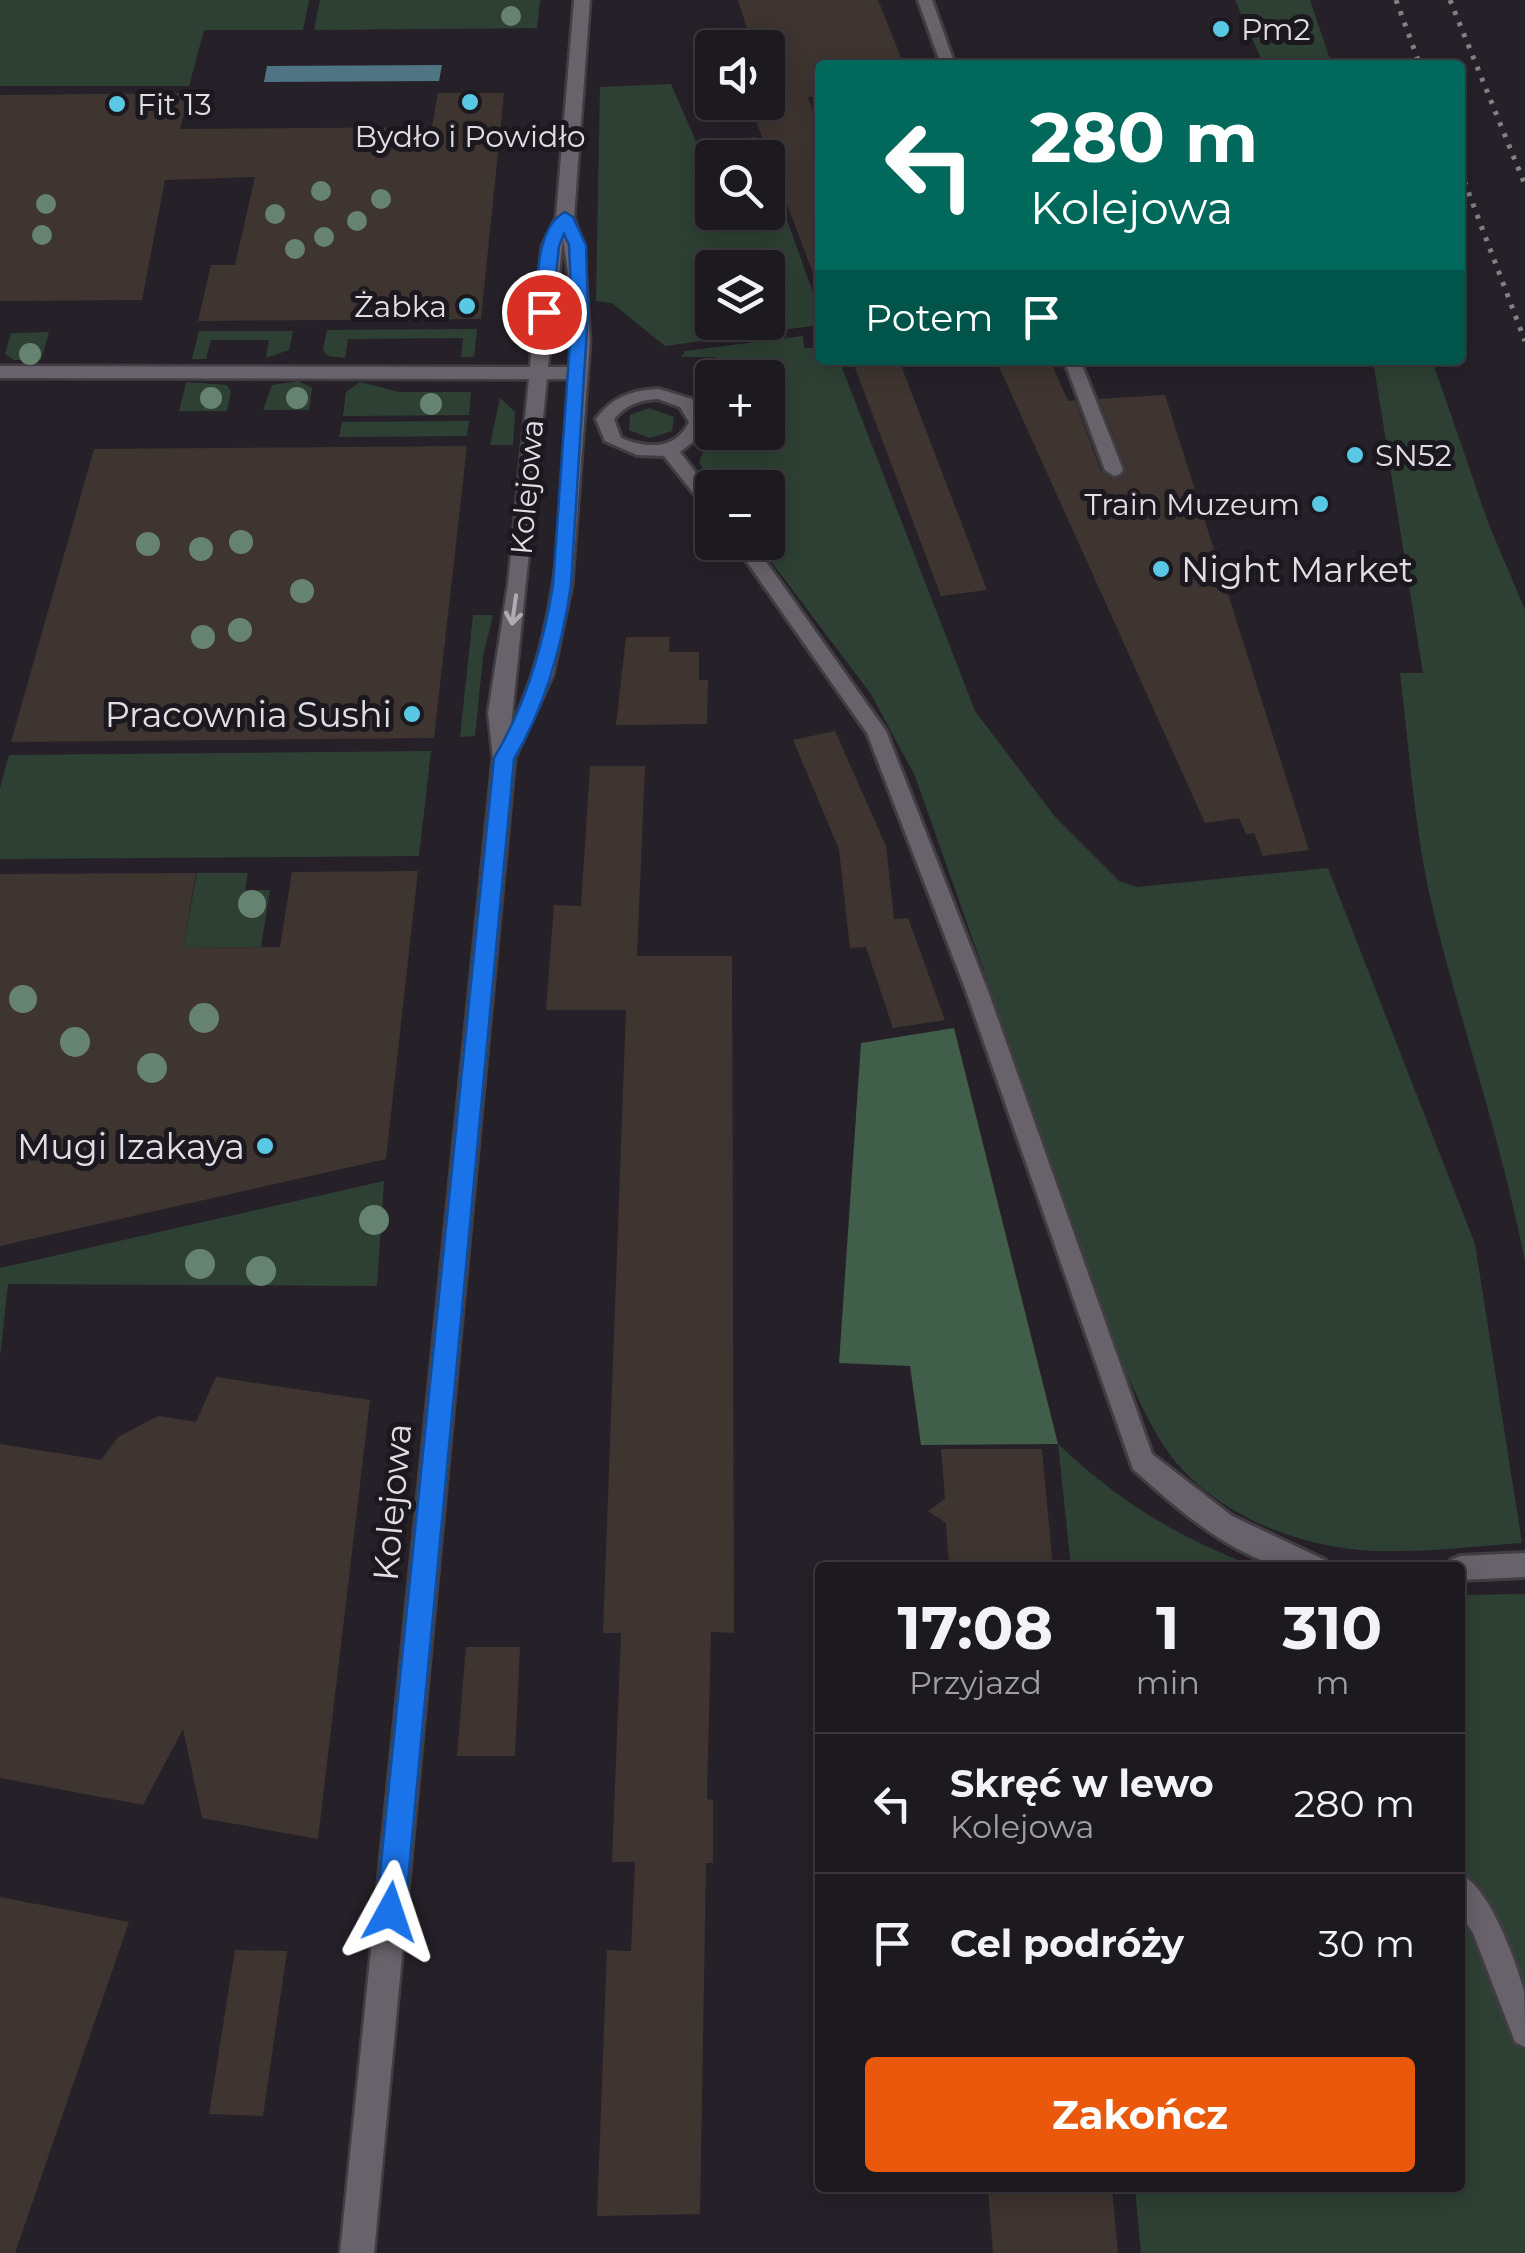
<!DOCTYPE html>
<html lang="pl">
<meta charset="utf-8">
<style>
:root{--surface:#1c191f;--page:#29262c;--text:#f1f3f6;--muted:#a0a0a4;--line:#3a383d;--accent:#ea580c}
body{margin:0;font-family:Montserrat,sans-serif;background:var(--page);color:var(--text);height:100vh;display:flex;flex-direction:column;font-size:38px;white-space:nowrap}
*{box-sizing:border-box;margin:0}
p{font-size:32px;color:var(--muted)}
.icon{flex:none;width:55px;height:55px;fill:none;stroke:currentColor;stroke-width:2;stroke-linecap:round;stroke-linejoin:round}
.map{position:relative;flex:1;overflow:hidden}
.sheet{position:absolute;left:815px;top:1562px;width:650px;height:630px;display:flex;flex-direction:column;background:var(--surface);border-radius:10px;box-shadow:0 5px 25px #0003,0 0 0 2px var(--line)}
.sheet>*{flex:none}
.banner{position:absolute;left:815px;top:60px;width:650px;height:305px;border-radius:10px;box-shadow:0 5px 25px #0003,0 0 0 2px var(--line);background:#00695c;color:#fff;overflow:hidden}
.tools{position:absolute;left:695px;top:30px;display:grid;gap:20px}
.tools a{display:grid;place-items:center;width:90px;height:90px;border-radius:10px;background:var(--surface);box-shadow:0 5px 25px #0003,0 0 0 2px var(--line);font-size:50px}
.pin{position:absolute;display:grid;place-items:center;width:85px;height:85px;color:#fff;margin:-42px;border:5px solid #fff;border-radius:50%;box-shadow:0 2px 10px #0007}
.me{position:absolute;width:110px;margin:-55px;rotate:5deg;stroke-linejoin:round;filter:drop-shadow(0 0 8px #0008)}
.turn{display:flex;align-items:center;gap:35px;height:210px;padding:0 50px;font-size:45px}
.turn .icon{width:130px;height:130px;stroke-width:2.5}
.turn b{display:block;font-size:70px;line-height:85px}
.then{display:flex;align-items:center;height:95px;padding:0 50px;background:#0003;gap:20px;font-size:38px}
.eta{display:flex;justify-content:space-evenly;align-items:center;height:170px;text-align:center}
.eta b{font-size:60px;font-weight:700;line-height:70px}
.primary-button{display:flex;gap:20px;margin-top:auto;padding:20px 50px}
.primary-button a{flex:1;height:115px;border-radius:10px;background:var(--accent);color:#fff;font-size:40px;font-weight:700;line-height:115px;text-align:center}
ul{padding:0;list-style:none}
li{display:flex;align-items:center;gap:30px;height:140px;padding:0 50px;border-top:2px solid var(--line)}
li div{flex:1}
li b{display:block;font-size:38px}
li em{font-style:normal}
.map>svg:first-child{display:block}
.green{fill:#2e4033;fill-rule:evenodd}
.forest{fill:#415e4a}
.water{fill:#4f7483}
.building{fill:#3e3530}
.lines{fill:none;stroke-linecap:round;stroke-linejoin:round}
.service-casing{stroke:#413e43;stroke-width:6}
.minor-casing{stroke:#413e43;stroke-width:5}
.service{fill:#68626b;fill-rule:evenodd}
.minor{fill:#68626b;fill-rule:evenodd}
.rail{stroke:#848086;stroke-width:5;stroke-dasharray:4 8;stroke-linecap:butt}
.tree{fill:#668270}
.oneway{stroke:#b1acb3}
.route{fill:#1a73e8;stroke:#114b97;stroke-width:2.5}
.poi-dot{fill:#59c8e5;stroke:#1c181f;stroke-width:4}
.labels{text-anchor:middle;dominant-baseline:central;stroke-width:10;stroke-linejoin:round;paint-order:stroke}
.far-poi-label{font-size:30px;fill:#e1dee3;stroke:#1c181f;text-anchor:start}
.far-street-label{font-size:30px;fill:#e1dee3;stroke:#1c181f}
.poi-label{font-size:35px;fill:#e1dee3;stroke:#1c181f;text-anchor:end}
.street-label{font-size:35px;fill:#e1dee3;stroke:#1c181f}
</style>
<div class="map">
<svg width="1525" height="2253" viewBox="0 0 1525 2253">
<rect width="100%" height="100%" fill="#262129"/>
<g class="green">
<path d="M0 0H309L303 30H204L189 86H0Z"/>
<path d="M320 0H540L537 28 314 30Z"/>
<path d="M1235 0H1310L1332 65H1264Z"/>
<path d="M671 84 697 144 756 137 764 157 712 158V212H768V167L820 312V325L665 346 612 303 596 301 600 87ZM712 268H768V322H712Z"/>
<path d="M477 329 474 357H461L463 338 348 339 345 358 328 356 323 350 327 330Z"/>
<path d="M199 331H293L289 350 266 358 269 340H211L206 359H192Z"/>
<path d="M49 332 41 360H14L5 354 11 333Z"/>
<path d="M803 336 804 348H820V360H839L975 711 1056 818 1119 881 1137 887 1328 868 1475 1244 1522 1543C1474 1546 1423 1553 1375 1551 1302 1548 1217 1516 1171 1456 1151 1429 1138 1398 1124 1368L915 776 871 694 757 543 768 542V488L716 487 699 463 704 449 718 433 768 432V378L716 377V357H681L685 351Z"/>
<path d="M1373 360H1432L1489 525 1525 610V1261C1502 1145 1465 1036 1436 922 1415 841 1410 755 1400 673H1423Z"/>
<path d="M298 381 312 388 309 410H263L272 385Z"/>
<path d="M186 382 227 385 231 392 227 411H179Z"/>
<path d="M360 382 399 392H471L469 415 343 416 346 392Z"/>
<path d="M500 398 515 412 513 445H490Z"/>
<path d="M649 408 674 417 672 431 650 438 629 430 630 415Z"/>
<path d="M469 421 467 436 339 437 342 422Z"/>
<path d="M473 615H493L483 656 475 736 460 737Z"/>
<path d="M431 751 419 856 0 859V788L9 755Z"/>
<path d="M197 873H248L245 890H270L261 947 183 948Z"/>
<path d="M384 1181 377 1286 8 1284 0 1357V1268Z"/>
<path d="M1058 1444C1121 1503 1175 1536 1256 1567H1071Z"/>
<path d="M1525 1594V2253H1141L1135 2188H1460V1595Z"/>
</g>
<path class="forest" d="M954 1028 1058 1444 921 1445 910 1366 839 1363 861 1043Z"/>
<path class="water" d="M442 65 439 81 264 82 267 66Z"/>
<g class="building">
<path d="M738 0H878L904 65H820V96L808 97 820 131V278L815 279 749 102H768V48H753Z"/>
<path d="M189 93 180 129 432 127 438 93H504L481 319 198 321 211 265H235L255 177 165 180 142 300 0 301V95Z"/>
<path d="M852 360H899L987 590 941 596Z"/>
<path d="M996 360H1050L1068 401 1075 400 1101 471 1112 479 1123 476 1126 469 1099 399 1165 395 1309 850 1263 856 1254 833 1246 834 1239 818 1205 823Z"/>
<path d="M467 446 434 738 11 742 94 449Z"/>
<path d="M626 637H670L669 652H699V680H708L707 724 616 725Z"/>
<path d="M835 731 886 846 894 919 908 918 945 1020 893 1028 866 947 850 948 839 849 793 740Z"/>
<path d="M590 766H645L637 956H732L734 1633 711 1632 707 1799 713 1800V1863H706L700 2214 597 2216 607 1950 631 1951 635 1862H612L621 1633H603L626 1010H546L554 905 581 906Z"/>
<path d="M418 871 386 1159 0 1246V874L196 873 183 948 280 947 292 872Z"/>
<path d="M216 1377 370 1400 318 1839 202 1818 183 1729 143 1805 0 1778V1444L101 1460 118 1437 158 1416 196 1422Z"/>
<path d="M941 1449H1042L1053 1568H949L946 1523 928 1511 945 1499Z"/>
<path d="M466 1647H520L515 1756H457Z"/>
<path d="M0 1897 129 1922 15 2253H0Z"/>
<path d="M235 1950 287 1951 263 2116 209 2114Z"/>
<path d="M988 2188H1112L1118 2253H993Z"/>
</g>
<g class="lines">
<g class="service-casing">
<g id="service">
<path d="M918 0H932L955 65H941Z"/>
<path d="M1064 360H1080L1123 470 1120 474 1114 476 1105 470Z"/>
<path d="M659 389 692 399 707 422 698 438 680 452 712 494V511L706 509 664 456 637 455 605 441 596 419C612 397 632 390 659 389ZM658 399 680 407 689 422C676 450 647 449 621 438L614 419C626 405 639 400 658 399Z"/>
<path d="M733 542H752L886 731 988 991 1152 1454 1232 1516 1325 1560 1329 1568C1314 1568 1296 1570 1282 1567 1226 1552 1175 1507 1133 1469L966 991 867 733Z"/>
<path d="M1525 1553V1577L1460 1580V1568H1447L1451 1560 1460 1556Z"/>
<path d="M1460 1874C1489 1886 1516 1961 1524 1991 1525 2008 1525 2029 1525 2047L1515 2042 1473 1933 1460 1913Z"/>
</g>
</g>
<g class="minor-casing">
<path id="minor" d="M574 0H590L574 217 584 249 590 342 572 585 553 675 515 758 374 2253H340L493 758 488 713 508 584 529 379 0 378V366L530 367 542 246 556 217ZM563 239 571 292 570 367H548ZM547 379H570C565 485 560 631 511 726Z"/>
</g>
<use href="#service" class="service"/>
<use href="#minor" class="minor"/>
<g class="rail">
<path d="M1396 0 1420 65"/>
<path d="M1450 0 1525 185"/>
<path d="M1460 170 1525 341"/>
</g>
</g>
<g class="tree">
<circle cx="511" cy="16" r="10"/>
<circle cx="321" cy="191" r="10"/>
<circle cx="381" cy="199" r="10"/>
<circle cx="46" cy="204" r="10"/>
<circle cx="275" cy="214" r="10"/>
<circle cx="357" cy="221" r="10"/>
<circle cx="42" cy="235" r="10"/>
<circle cx="324" cy="237" r="10"/>
<circle cx="295" cy="249" r="10"/>
<circle cx="30" cy="354" r="11"/>
<circle cx="211" cy="398" r="11"/>
<circle cx="297" cy="398" r="11"/>
<circle cx="431" cy="404" r="11"/>
<circle cx="241" cy="542" r="12"/>
<circle cx="148" cy="544" r="12"/>
<circle cx="201" cy="549" r="12"/>
<circle cx="302" cy="591" r="12"/>
<circle cx="240" cy="630" r="12"/>
<circle cx="203" cy="637" r="12"/>
<circle cx="252" cy="904" r="14"/>
<circle cx="23" cy="999" r="14"/>
<circle cx="204" cy="1018" r="15"/>
<circle cx="75" cy="1042" r="15"/>
<circle cx="152" cy="1068" r="15"/>
<circle cx="374" cy="1220" r="15"/>
<circle cx="200" cy="1264" r="15"/>
<circle cx="261" cy="1271" r="15"/>
</g>
<defs><path id="oneway-shaft" d="M-6 0H5M1.5-3L5.5 0L1.5 3" fill="none" stroke-width="1.6" stroke-linecap="round" stroke-linejoin="round" transform="scale(2.5)"/></defs>
<use class="oneway" href="#oneway-shaft" transform="translate(514 610) rotate(98)"/>
<path class="route" d="M565 212 573 217 586 245 588 312 571 585C562 647 546 705 514 759L405 1912 400 1922 390 1927 380 1922 376 1912 494 758C526 705 543 647 553 585L572 312 569 245 564 234 559 246 552 312 544 317 535 312C538 284 535 227 565 212Z"/>
<g class="poi-dot">
<circle cx="1221" cy="29" r="10"/>
<circle cx="470" cy="102" r="10"/>
<circle cx="117" cy="104" r="10"/>
<circle cx="467" cy="306" r="10"/>
<circle cx="1355" cy="455" r="10"/>
<circle cx="1320" cy="504" r="10"/>
<circle cx="1161" cy="569" r="10"/>
<circle cx="412" cy="714" r="10"/>
<circle cx="265" cy="1146" r="10"/>
</g>
<g class="labels">
<g class="far-poi-label">
<text x="1241" y="29">Pm2</text>
<text x="137" y="104">Fit 13</text>
<text x="470" y="136" text-anchor="middle">Bydło i Powidło</text>
<text x="447" y="306" text-anchor="end">Żabka</text>
<text x="1375" y="455">SN52</text>
<text x="1300" y="504" text-anchor="end">Train Muzeum</text>
</g>
<g class="far-street-label">
<text transform="translate(527 487) rotate(-85)">Kolejowa</text>
</g>
<g class="poi-label">
<text x="1181" y="569" text-anchor="start">Night Market</text>
<text x="392" y="714">Pracownia Sushi</text>
<text x="245" y="1146">Mugi Izakaya</text>
</g>
<g class="street-label">
<text transform="translate(392 1502) rotate(-85)">Kolejowa</text>
</g>
</g>
</svg>
<div class="tools">
<a><svg class="icon" aria-label="sound" viewBox="0 0 24 24"><path d="M4 9h4l5-4v14l-5-4H4zM17 9q2 3 0 6"/></svg></a>
<a><svg class="icon" aria-label="search" viewBox="0 0 24 24"><circle cx="10" cy="10" r="6"/><path d="M15 15l6 6"/></svg></a>
<a><svg class="icon" aria-label="layers" viewBox="0 0 24 24"><path d="M12 4l9 5-9 5-9-5zM3 14l9 5 9-5"/></svg></a>
<a>+</a>
<a>−</a>
</div>
<div class="pin" style="left:544px;top:312px;background:#d93025"><svg class="icon" aria-label="arrive" viewBox="0 0 24 24"><path d="M6 21V4h12l-3 4 3 4H6"/></svg></div>
<svg class="me" style="left:390px;top:1912px" viewBox="-20 -20 40 40"><path d="M0-17L14 15 0 8-14 15z" fill="#1a73e8" stroke="#fff" stroke-width="4"/></svg>
<div class="banner">
<div class="turn"><svg class="icon" aria-label="left" viewBox="0 0 24 24"><path d="M17 20v-9H6M10 6l-5 5 5 5"/></svg><div><b>280 m</b>Kolejowa</div></div>
<div class="then">Potem<svg class="icon" aria-label="arrive" viewBox="0 0 24 24"><path d="M6 21V4h12l-3 4 3 4H6"/></svg></div>
</div>
<section class="sheet">
<div class="eta">
<div><b>17:08</b><p>Przyjazd</p></div>
<div><b>1</b><p>min</p></div>
<div><b>310</b><p>m</p></div>
</div>
<ul>
<li><svg class="icon" aria-label="left" viewBox="0 0 24 24"><path d="M17 20v-9H6M10 6l-5 5 5 5"/></svg><div><b>Skręć w lewo</b><p>Kolejowa</p></div><em>280 m</em></li>
<li><svg class="icon" aria-label="arrive" viewBox="0 0 24 24"><path d="M6 21V4h12l-3 4 3 4H6"/></svg><div><b>Cel podróży</b></div><em>30 m</em></li>
</ul>
<div class="primary-button"><a>Zakończ</a></div>
</section>
</div>
